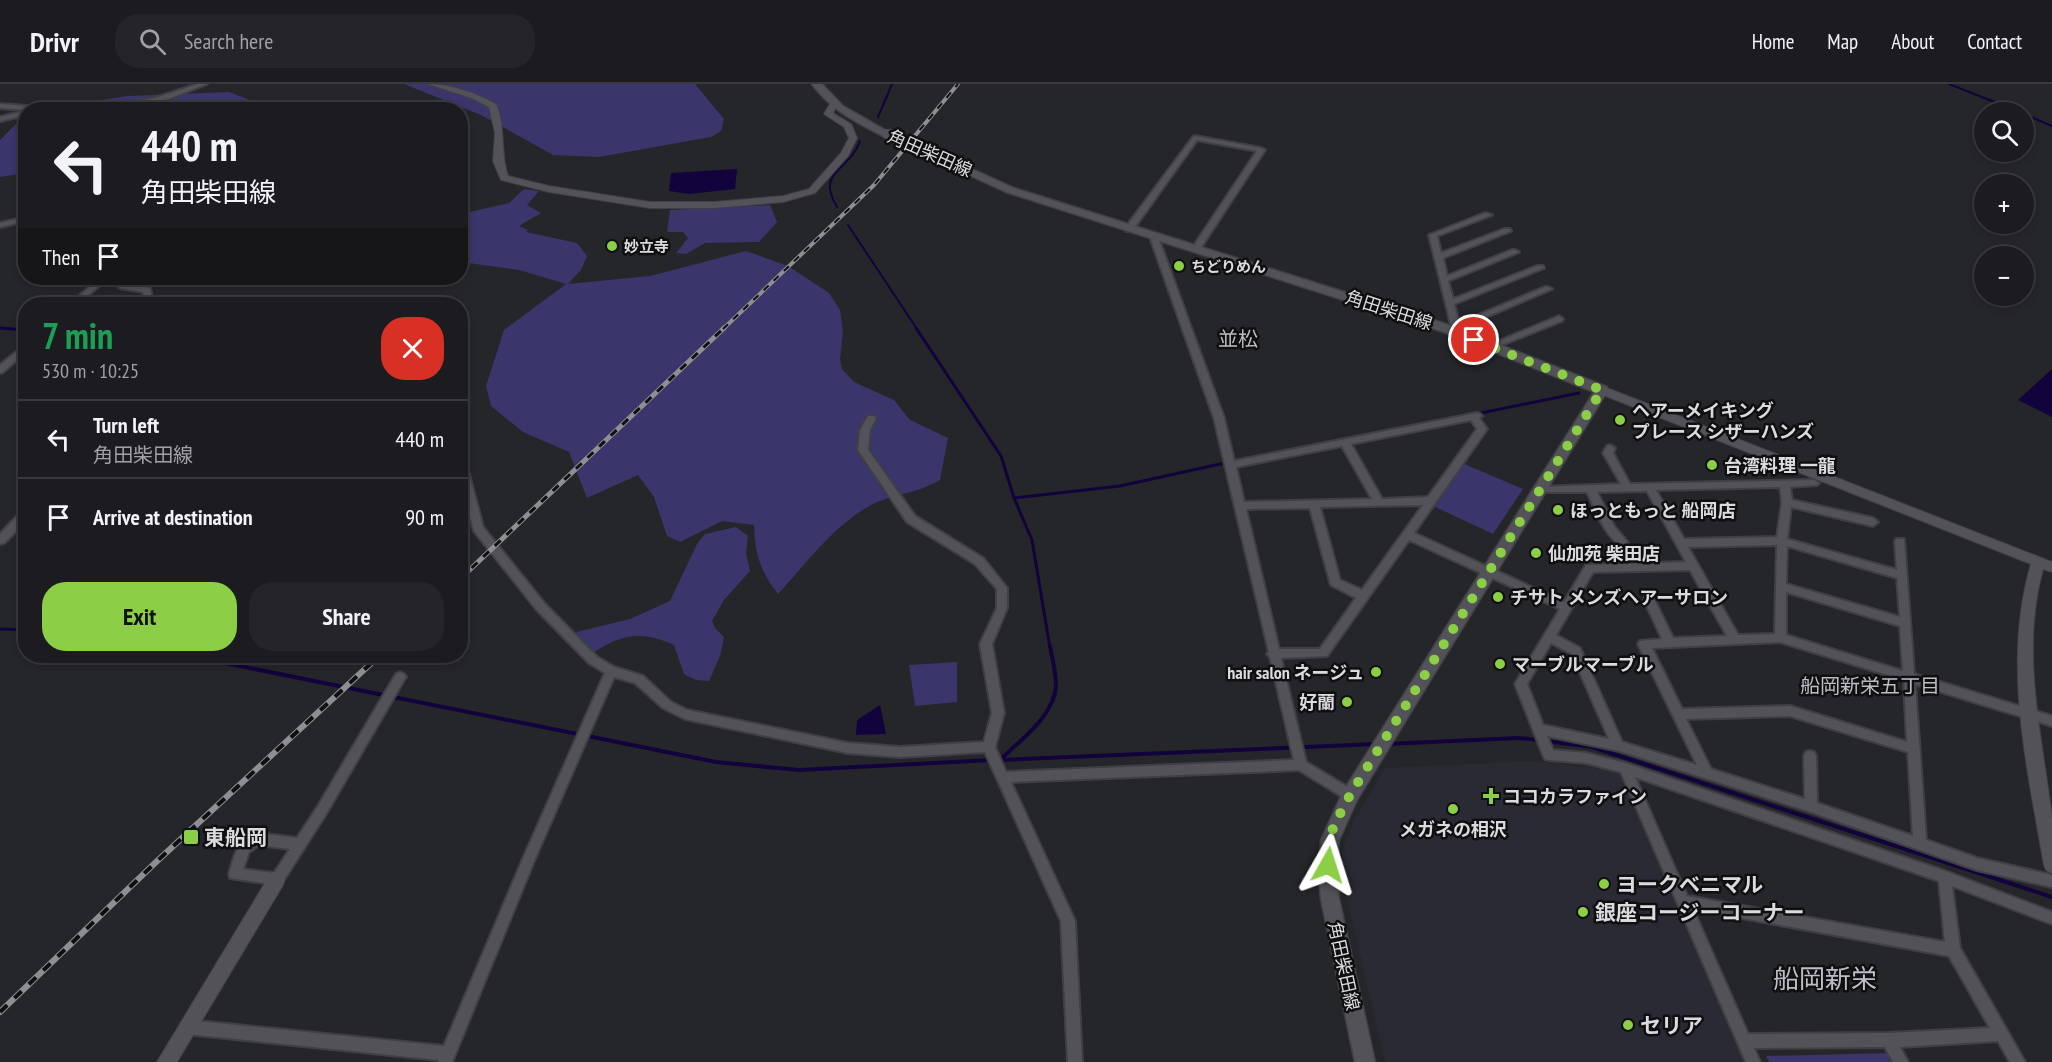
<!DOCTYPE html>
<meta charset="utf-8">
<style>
:root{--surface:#1c1c20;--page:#252529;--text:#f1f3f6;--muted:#a0a1a5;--line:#3a3a3e;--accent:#8cce45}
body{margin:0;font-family:"PT Sans Narrow","Noto Sans JP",sans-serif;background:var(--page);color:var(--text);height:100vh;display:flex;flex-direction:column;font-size:22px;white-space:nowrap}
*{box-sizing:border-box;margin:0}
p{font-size:20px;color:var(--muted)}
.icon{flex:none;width:33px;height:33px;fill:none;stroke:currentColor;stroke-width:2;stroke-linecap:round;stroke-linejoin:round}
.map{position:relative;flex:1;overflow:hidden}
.sheet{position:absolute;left:18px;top:213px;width:450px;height:366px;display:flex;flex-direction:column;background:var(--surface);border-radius:24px;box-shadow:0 3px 9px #0003,0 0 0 2px var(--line)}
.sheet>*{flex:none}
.top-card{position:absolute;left:18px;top:18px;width:450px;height:183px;border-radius:24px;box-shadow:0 3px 9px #0003,0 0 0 2px var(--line);background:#1c1c20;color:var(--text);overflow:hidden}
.tools{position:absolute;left:1974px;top:18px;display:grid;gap:12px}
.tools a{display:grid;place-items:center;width:60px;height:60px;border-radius:50%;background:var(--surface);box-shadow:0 3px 9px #0003,0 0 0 2px var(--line);font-size:30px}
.pin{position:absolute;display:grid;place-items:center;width:51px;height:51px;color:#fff;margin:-26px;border:3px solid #fff;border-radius:50%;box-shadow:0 2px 6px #0007}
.me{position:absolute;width:66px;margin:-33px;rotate:6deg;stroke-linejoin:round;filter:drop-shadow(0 0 4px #0008)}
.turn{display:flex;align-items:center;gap:21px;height:126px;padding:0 24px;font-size:27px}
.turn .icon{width:78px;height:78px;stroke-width:2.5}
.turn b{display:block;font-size:42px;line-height:51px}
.then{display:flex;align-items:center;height:57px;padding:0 24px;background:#0003;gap:12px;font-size:22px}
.round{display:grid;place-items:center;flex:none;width:63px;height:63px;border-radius:24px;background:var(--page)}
.overview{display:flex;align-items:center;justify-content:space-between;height:102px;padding:0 24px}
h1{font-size:36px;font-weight:600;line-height:45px;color:#1e9e55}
.button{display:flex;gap:12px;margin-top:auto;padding:12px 24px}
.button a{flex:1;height:69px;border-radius:24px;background:var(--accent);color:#111;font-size:24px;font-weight:600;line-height:69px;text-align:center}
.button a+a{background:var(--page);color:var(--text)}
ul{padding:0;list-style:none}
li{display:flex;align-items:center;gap:18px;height:78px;padding:0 24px;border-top:2px solid var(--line)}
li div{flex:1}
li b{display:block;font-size:22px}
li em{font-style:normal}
header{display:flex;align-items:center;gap:36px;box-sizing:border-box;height:84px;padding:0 30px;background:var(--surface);border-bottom:2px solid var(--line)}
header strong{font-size:28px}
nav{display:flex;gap:33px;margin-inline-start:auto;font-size:21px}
.search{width:420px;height:54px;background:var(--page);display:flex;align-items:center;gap:15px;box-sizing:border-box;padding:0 21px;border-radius:24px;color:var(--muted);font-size:22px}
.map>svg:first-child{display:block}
.built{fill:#2a2a35}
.green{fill:#3a356b}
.water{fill:#12033c}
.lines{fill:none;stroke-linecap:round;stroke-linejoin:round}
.stream-far2{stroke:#12033c;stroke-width:2}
.stream-far1{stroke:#12033c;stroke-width:3}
.stream{stroke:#12033c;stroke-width:4}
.minor-casing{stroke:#404044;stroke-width:4}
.tertiary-casing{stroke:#404044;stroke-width:2}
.secondary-casing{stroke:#404044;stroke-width:3}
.minor{fill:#525258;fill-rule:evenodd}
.tertiary{fill:#525258;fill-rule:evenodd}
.secondary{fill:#525258;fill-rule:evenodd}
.rail-far2-casing{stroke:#8e8f92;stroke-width:4}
.rail-far1-casing{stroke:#8e8f92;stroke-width:5}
.rail-casing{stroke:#8e8f92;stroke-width:6}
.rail-far2{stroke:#0f0f11;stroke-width:2;stroke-dasharray:7;stroke-linecap:butt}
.rail-far1{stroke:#0f0f11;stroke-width:3;stroke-dasharray:8;stroke-linecap:butt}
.rail{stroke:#0f0f11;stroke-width:4;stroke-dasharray:10;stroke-linecap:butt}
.secondary-bridge-casing{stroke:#404044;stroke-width:13;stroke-linecap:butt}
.secondary-bridge{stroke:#525258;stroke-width:10}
.route{stroke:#8cce45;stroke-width:10;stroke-dasharray:0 18}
.poi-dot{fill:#8cce45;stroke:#0f0f11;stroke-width:2}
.labels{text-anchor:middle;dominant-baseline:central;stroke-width:5;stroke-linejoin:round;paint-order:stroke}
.far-poi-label{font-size:15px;font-weight:bold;fill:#dbdbde;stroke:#0f0f11;text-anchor:start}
.street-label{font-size:18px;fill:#dbdbde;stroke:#0f0f11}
.poi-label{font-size:18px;font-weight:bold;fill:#dbdbde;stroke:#0f0f11;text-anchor:start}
.neighbourhood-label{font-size:20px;fill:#bdbec4;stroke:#0f0f11}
.near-poi-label{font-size:21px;font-weight:bold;fill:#dbdbde;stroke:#0f0f11;text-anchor:start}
.near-quarter-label{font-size:26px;fill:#bdbec4;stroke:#0f0f11}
</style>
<header>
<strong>Drivr</strong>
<div class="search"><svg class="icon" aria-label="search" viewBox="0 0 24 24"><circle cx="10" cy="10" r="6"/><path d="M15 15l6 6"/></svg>Search here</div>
<nav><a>Home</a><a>Map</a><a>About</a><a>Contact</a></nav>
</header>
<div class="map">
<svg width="2052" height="978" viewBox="0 0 2052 978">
<rect width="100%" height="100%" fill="#25262a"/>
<path class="built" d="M1514 678H1548L1614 687 1620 691 1745 978H1385L1341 788 1342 767 1354 736 1385 684Z"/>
<g class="green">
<path d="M404 0H695L724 35 721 47 711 53 599 73 553 71 481 31Z"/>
<path d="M229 8 274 25 33 26 128 12Z"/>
<path d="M25 31V89L0 93V56Z"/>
<path d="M524 105 539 107 527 121 541 129 519 142 528 146 526 148 577 159 587 172 581 186 568 200 650 192 746 167 788 182 829 209 840 226 843 248 840 275 842 285 854 298 894 316 910 336 948 354 940 396C916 410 897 409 875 419 835 439 808 478 778 510 760 488 755 469 754 441L722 437 680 458 667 452 654 413 638 391 587 414 569 368 523 348 491 322 486 302 504 246 566 200 519 186 461 178V130L509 119Z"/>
<path d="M770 121 777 138 759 158 705 159 686 170 676 169 688 154 683 148H667L670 126Z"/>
<path d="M1462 379 1523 405 1493 450 1431 421Z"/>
<path d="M736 443 748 452 746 469 750 487 724 516 712 537 715 544 724 553 720 572 709 597 696 596 684 590 674 561C641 546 620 550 590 571L576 548 630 535 670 517 697 460 705 450Z"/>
<path d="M957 578V618L915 622 909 581Z"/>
<path d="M1891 969 1895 978H1769L1766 972Z"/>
</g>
<g class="water">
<path d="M737 85 735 105 689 110 669 107 671 89Z"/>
<path d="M2052 285V333L2018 316Z"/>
<path d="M880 621 886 650 856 651 857 636Z"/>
</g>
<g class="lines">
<g class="stream-far2">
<path d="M1949 0 2020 28"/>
<path d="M2024 30 2052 42"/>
<path d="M878 33 892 0"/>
<path d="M837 123C815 86 850 87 860 57"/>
<path d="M848 141 917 245"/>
<path d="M0 244 14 245"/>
</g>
<g class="stream-far1">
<path d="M0 244 26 246"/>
<path d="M916 244 1001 372 1014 414 1120 402 1243 375"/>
<path d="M1476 330 1579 309"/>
<path d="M1014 414 1032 456 1050 564"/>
<path d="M0 545 26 546"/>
</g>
<g class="stream">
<path d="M190 572 716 678 799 686 992 676"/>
<path d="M1547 657 1592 663 2052 813"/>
<path d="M1388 660 1518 654 1541 656"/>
<path d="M999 676 1376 660"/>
<path d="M1000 676C1019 657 1056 631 1056 600 1056 588 1052 574 1050 562"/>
</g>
<g class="minor-casing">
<g id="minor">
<path d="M198 0H207L168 15 137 22 26 26 0 24V20L41 23 71 19H127L155 14Z"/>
<path d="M26 27V31L0 37V33Z"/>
<path d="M1195 52 1261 64 1265 66 1198 168H1195L1191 166 1257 67 1197 56 1132 147H1126V143L1193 53Z"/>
<path d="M1485 129 1492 131 1437 152 1441 169 1504 145H1510L1511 147 1443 174 1447 192 1512 166H1515L1519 168 1448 197 1453 215 1537 182H1543L1544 184 1454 220 1459 239 1545 203H1548L1552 205 1460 244 1461 249 1457 252 1453 249 1429 151Z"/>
<path d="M26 133V137L0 143V139Z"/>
<path d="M1151 151H1157L1158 153 1224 334 1234 377 1477 329 1480 330 1482 332 1479 334 1487 345 1414 449 1564 518 1586 481 1686 478 1647 407 1597 408 1614 442 1628 459 1623 463C1605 454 1596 426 1587 408H1536L1534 406 1539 403 1621 400 1603 369 1607 362 1610 361 1615 364 1613 369 1630 400 1814 396 1819 399 1817 401 1790 403 1792 416 1873 434 1878 438 1873 442 1791 423 1787 455 1897 486 1895 458 1896 455H1904L1914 590 2052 632V642L1915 600 1926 756 1977 774 2052 791V803L1977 786 1811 728 1620 667 1547 652 1553 666 1586 669 1625 679 1945 787 2052 828V840L1952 802 1960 864 2025 978H2010L1998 957 1900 963 1908 978H1893L1885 963 1754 964 1760 978H1746L1621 688 1586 679 1549 676 1545 675 1543 671 1515 600 1560 525 1409 456 1327 572 1281 574 1306 678 1354 707 1356 711 1354 715 1350 716 1346 715 1299 686 1011 698 1075 837 1082 978H1068L1061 837 985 668 900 673 848 669 685 635 663 624 635 599 614 593 534 777 452 978H438L439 976 187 950 182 948 180 943 182 938 187 936 444 962 522 777 605 589 589 579 537 526 474 447 460 396V372L465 375 483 443 545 520 597 573 614 583 643 592 671 618 687 626 848 659 900 663 984 658 992 629 980 560 997 524V505L975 480 907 438 858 366 860 346 868 332H874L876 334 870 346 868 366 915 432 983 474 1007 504V524L992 560 1004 629 995 663 1006 688 1294 676 1270 573 1267 570 1269 568 1214 334 1150 153ZM1471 336 1477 345 1428 413 1382 415 1351 360ZM1342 362 1372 415 1244 418 1236 383ZM1780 403 1782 418 1777 453 1684 455 1656 406ZM1423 421 1362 506 1340 496 1320 423ZM1310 424 1330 498 1331 501 1356 514 1320 565H1279L1246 425ZM1777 461 1775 550 1738 551 1688 463ZM1787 462 1897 494 1900 533 1786 500ZM1690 486 1727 552 1673 554 1653 513H1645L1644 516 1662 555 1640 557 1638 560 1697 681 1622 658 1580 564 1556 551 1593 488ZM1786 508 1900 542 1903 587 1786 551ZM1780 558 1904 596 1907 658 1790 622 1682 625 1652 564ZM1551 559 1572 570 1609 655 1543 641 1527 600ZM1790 632 1908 668 1913 752 1817 719 1816 672 1814 668 1810 667 1806 668 1804 672 1805 715 1711 685 1686 635ZM1635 693 1939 797 1945 858 1687 812ZM1693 825 1949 872 1990 944 1889 949 1748 950Z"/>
<path d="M100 194H108L78 220H70Z"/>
<path d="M110 194H118L126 200 150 204 153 220H145L143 208 120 204Z"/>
<path d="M1559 232 1563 235 1562 237 1494 264H1488L1487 262Z"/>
<path d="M26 260V268L3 288 0 289V281Z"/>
<path d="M22 427H26V437L4 459 0 460V450Z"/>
<path d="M400 588 404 590 406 593 404 596 326 730 282 799 277 801 230 794 229 790C235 770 236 758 257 749L297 754 318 722 396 590ZM259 761 290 765 274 789 243 785 249 768Z"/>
</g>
</g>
<g class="tertiary-casing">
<g id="tertiary">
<path d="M428 0C452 0 475 9 496 20 506 44 500 69 508 92L549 102 650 118H714L783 112 809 105 841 69 849 54 844 43 824 30 831 18 838 20 833 29 851 40 857 54 848 72 815 109 783 118 714 124H650L549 108 501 96 493 77 495 49 489 23 471 14Z"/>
<path d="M1602 302 2052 478V488L2043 485C2020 568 2042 650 2052 734 2052 752 2052 771 2052 789L2046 786 2044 781C2027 683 2002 578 2031 480L1598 309 1596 306Z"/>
<path d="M277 787 283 789 285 795 283 801 177 978H157L271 789Z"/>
</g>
</g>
<g class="secondary-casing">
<g id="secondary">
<path d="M812 0H822L843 22 892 50 883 52C856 38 831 26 812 0Z"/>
<path d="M923 63 1014 104 1452 242 1607 303 1608 306 1357 716 1339 756 1337 794 1339 815 1375 978H1355L1321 815 1319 794 1321 756 1344 706 1594 308 1444 248 1006 108 919 68 918 66Z"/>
</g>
</g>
<use href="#minor" class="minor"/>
<use href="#tertiary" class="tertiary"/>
<use href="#secondary" class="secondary"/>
<g class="rail-far2-casing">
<path id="rail-far2" d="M723 245 874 101 958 0"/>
</g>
<g class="rail-far1-casing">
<path id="rail-far1" d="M460 495 724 244"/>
</g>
<g class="rail-casing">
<path id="rail" d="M0 928 155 779 379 572"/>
</g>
<use href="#rail-far2" class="rail-far2"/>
<use href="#rail-far1" class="rail-far1"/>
<use href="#rail" class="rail"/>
<g class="secondary-bridge-casing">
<path id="secondary-bridge" d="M887 50 923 66"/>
</g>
<use href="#secondary-bridge" class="secondary-bridge"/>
</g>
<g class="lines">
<path class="route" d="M1328 781 1333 743 1350 711 1602 306 1474 256"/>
</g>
<g class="poi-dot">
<circle cx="612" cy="162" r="6"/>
<circle cx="1179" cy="182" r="6"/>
<circle cx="1620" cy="336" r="6"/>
<circle cx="1712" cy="381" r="6"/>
<circle cx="1558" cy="426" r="6"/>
<circle cx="1536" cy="469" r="6"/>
<circle cx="1498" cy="513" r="6"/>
<circle cx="1500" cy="580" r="6"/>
<circle cx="1376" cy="588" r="6"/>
<circle cx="1347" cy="618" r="6"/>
<path d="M1488 703h6v6h6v6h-6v6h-6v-6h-6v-6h6z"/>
<circle cx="1453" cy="725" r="6"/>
<rect x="183" y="745" width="16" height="16" rx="3"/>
<circle cx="1604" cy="800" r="6"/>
<circle cx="1583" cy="828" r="6"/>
<circle cx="1628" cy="941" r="6"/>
</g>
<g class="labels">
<g class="far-poi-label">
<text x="624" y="162">妙立寺</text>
<text x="1191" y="182">ちどりめん</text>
</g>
<g class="street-label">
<text transform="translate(930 69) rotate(24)">角田柴田線</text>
<text transform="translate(1389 226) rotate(18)">角田柴田線</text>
<text transform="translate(1344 882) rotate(78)">角田柴田線</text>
</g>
<g class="poi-label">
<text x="1632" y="326">ヘアーメイキング<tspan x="1632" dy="21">プレース シザーハンズ</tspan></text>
<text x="1724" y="381">台湾料理 一龍</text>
<text x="1570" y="426">ほっともっと 船岡店</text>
<text x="1548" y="469">仙加苑 柴田店</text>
<text x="1510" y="513">チサト メンズヘアーサロン</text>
<text x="1512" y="580">マーブルマーブル</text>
<text x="1364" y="588" text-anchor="end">hair salon ネージュ</text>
<text x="1335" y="618" text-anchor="end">好蘭</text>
<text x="1503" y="712">ココカラファイン</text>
<text x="1453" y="745" text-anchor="middle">メガネの相沢</text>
</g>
<g class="neighbourhood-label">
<text x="1238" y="255">並松</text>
<text x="1870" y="602">船岡新栄五丁目</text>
</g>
<g class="near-poi-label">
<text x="204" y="753">東船岡</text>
<text x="1616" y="800">ヨークベニマル</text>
<text x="1595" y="828">銀座コージーコーナー</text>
<text x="1640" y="941">セリア</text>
</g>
<g class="near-quarter-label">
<text x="1825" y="894">船岡新栄</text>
</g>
</g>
</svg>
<div class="tools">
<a><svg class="icon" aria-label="search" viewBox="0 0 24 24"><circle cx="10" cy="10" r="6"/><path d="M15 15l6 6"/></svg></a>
<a>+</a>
<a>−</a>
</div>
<div class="pin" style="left:1474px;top:256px;background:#d93025"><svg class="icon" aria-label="arrive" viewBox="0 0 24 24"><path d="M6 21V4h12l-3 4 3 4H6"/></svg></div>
<svg class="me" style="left:1328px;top:781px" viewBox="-20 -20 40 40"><path d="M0-17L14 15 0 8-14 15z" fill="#8cce45" stroke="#fff" stroke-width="4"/></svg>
<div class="top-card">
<div class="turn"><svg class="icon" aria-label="left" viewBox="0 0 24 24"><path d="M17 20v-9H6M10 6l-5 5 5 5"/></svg><div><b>440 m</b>角田柴田線</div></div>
<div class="then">Then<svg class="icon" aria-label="arrive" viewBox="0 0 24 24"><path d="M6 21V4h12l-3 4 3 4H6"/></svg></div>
</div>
<section class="sheet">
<div class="overview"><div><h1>7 min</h1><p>530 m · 10:25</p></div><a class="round" style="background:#d93025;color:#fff"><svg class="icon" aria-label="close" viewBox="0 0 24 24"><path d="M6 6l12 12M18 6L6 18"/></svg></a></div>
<ul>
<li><svg class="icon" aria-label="left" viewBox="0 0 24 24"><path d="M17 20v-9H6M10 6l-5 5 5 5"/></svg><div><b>Turn left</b><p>角田柴田線</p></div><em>440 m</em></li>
<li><svg class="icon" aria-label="arrive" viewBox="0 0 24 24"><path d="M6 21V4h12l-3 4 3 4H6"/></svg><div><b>Arrive at destination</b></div><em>90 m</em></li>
</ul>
<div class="button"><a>Exit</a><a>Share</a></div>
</section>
</div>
